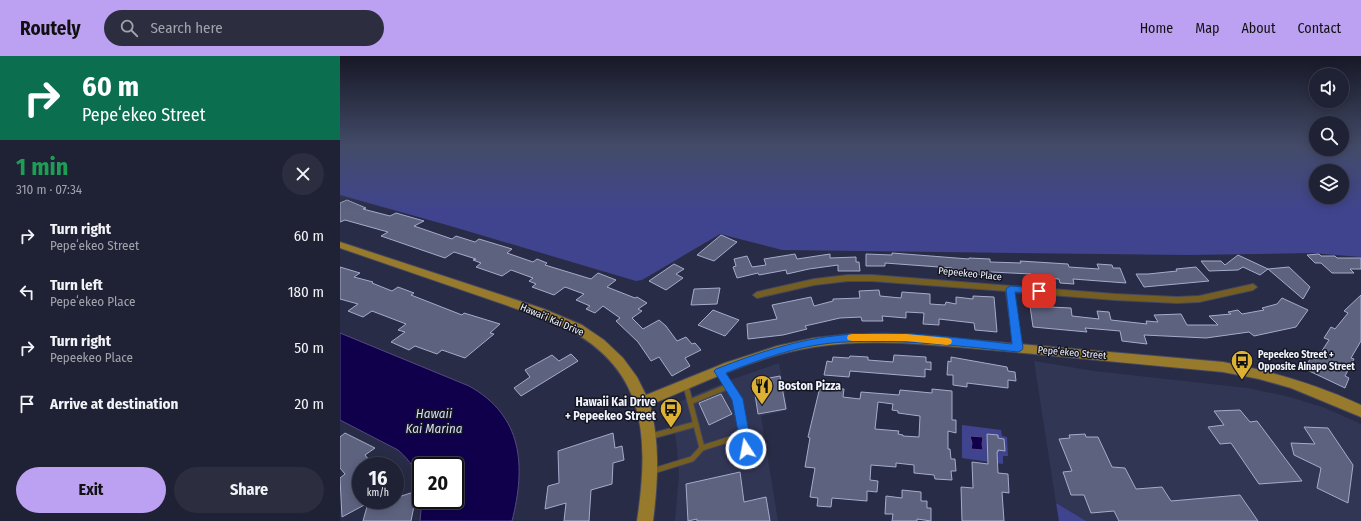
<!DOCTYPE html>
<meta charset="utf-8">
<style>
:root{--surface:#1f2134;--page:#2c2e40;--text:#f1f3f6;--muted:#a1a3ac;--line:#3c3e4f;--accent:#bca0f2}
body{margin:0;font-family:"Fira Sans Condensed",sans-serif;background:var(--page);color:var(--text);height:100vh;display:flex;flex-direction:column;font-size:15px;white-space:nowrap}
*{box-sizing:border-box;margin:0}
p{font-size:13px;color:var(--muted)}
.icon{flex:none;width:22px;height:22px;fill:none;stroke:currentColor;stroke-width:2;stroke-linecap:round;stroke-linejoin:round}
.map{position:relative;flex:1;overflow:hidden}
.sheet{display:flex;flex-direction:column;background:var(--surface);width:340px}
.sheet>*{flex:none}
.guide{background:#0b6e4f;color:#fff;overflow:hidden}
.tools{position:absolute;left:969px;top:12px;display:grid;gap:8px}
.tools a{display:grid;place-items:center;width:40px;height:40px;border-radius:50%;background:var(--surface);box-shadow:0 2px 10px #0003,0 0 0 1px var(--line);font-size:20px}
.speed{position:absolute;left:12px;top:401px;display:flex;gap:8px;font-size:20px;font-weight:700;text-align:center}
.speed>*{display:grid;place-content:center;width:52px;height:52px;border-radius:50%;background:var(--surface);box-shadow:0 2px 10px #0003,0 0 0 1px var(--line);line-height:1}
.speed small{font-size:10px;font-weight:400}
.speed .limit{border:2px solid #111;border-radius:6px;background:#fff;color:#111}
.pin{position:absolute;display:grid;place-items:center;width:34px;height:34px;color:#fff;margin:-17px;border-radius:8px;box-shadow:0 2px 6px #0006}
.me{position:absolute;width:44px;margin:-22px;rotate:349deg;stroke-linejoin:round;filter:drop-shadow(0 0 3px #0008)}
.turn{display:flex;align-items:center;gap:14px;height:84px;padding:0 16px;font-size:18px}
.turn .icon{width:52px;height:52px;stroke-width:2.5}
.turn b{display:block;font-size:28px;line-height:34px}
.round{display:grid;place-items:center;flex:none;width:42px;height:42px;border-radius:21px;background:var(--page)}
.headline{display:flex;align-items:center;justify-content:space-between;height:68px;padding:0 16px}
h1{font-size:24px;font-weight:700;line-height:30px;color:#1e9e55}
.button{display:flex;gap:8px;margin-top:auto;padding:8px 16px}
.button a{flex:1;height:46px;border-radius:24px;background:var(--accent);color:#111;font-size:16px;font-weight:700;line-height:46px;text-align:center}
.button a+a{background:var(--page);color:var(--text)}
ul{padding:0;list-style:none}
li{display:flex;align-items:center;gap:12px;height:56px;padding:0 16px}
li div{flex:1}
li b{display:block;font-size:15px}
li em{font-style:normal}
header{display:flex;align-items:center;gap:24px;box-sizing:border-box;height:56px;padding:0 20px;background:var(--accent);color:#111}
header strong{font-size:19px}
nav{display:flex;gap:22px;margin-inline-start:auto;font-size:14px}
.search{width:280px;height:36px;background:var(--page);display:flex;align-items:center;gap:10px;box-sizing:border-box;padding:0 14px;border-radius:22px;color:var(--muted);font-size:15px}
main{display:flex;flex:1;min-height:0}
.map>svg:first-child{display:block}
.built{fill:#323655}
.green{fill:#40448f;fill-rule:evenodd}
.water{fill:#10004c;stroke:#544981}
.building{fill:#5d627f;stroke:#a5abcb;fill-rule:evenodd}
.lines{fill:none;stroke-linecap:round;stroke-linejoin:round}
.lane-casing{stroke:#454860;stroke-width:7}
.street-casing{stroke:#454860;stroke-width:2}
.secondary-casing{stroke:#454860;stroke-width:2}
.lane{stroke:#755e21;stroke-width:5}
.street{fill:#755e21;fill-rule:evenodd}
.secondary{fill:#977a2b;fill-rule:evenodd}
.route{fill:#1a73e8;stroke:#114b97}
.slow{fill:#f59e0b}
.labels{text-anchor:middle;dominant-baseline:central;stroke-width:3;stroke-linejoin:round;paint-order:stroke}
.street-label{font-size:10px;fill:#f1f3fd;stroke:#141622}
.poi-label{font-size:10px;font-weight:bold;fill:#f1f3fd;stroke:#141622;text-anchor:start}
.near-poi-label{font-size:12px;font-weight:bold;fill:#f1f3fd;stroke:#141622;text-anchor:start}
.near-water-label{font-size:13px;font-style:italic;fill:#d8ddf3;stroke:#141622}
</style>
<header>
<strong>Routely</strong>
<div class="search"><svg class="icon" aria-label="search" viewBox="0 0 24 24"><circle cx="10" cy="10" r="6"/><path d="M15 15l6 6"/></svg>Search here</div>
<nav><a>Home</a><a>Map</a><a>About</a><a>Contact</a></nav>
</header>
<main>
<section class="sheet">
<div class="guide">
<div class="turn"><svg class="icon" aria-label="right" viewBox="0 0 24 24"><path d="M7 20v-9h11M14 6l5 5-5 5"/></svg><div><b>60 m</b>Pepeʻekeo Street</div></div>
</div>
<div class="headline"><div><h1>1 min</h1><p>310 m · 07:34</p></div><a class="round"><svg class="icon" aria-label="close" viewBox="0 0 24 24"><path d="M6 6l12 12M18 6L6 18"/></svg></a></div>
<ul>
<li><svg class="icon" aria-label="right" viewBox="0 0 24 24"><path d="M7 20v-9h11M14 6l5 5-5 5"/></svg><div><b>Turn right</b><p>Pepeʻekeo Street</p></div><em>60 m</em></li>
<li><svg class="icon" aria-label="left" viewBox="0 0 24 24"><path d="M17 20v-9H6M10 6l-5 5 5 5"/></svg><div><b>Turn left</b><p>Pepeʻekeo Place</p></div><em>180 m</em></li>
<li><svg class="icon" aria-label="right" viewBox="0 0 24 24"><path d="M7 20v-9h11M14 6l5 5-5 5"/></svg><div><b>Turn right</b><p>Pepeekeo Place</p></div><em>50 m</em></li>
<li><svg class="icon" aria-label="arrive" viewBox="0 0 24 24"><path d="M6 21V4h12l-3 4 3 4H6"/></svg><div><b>Arrive at destination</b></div><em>20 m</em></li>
</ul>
<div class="button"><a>Exit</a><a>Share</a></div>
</section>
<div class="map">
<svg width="1021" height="465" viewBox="0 0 1021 465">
<rect width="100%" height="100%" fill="#292c46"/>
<g class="built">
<path d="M694 305 754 315 907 332 950 341 985 352 1021 368V465H746L716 447Z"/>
<path d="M439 307 448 354 421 360 438 465H335L339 419 337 392 334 371 331 360V353L338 346 393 323Z"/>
</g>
<g class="green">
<path d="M0 91H976V93L1021 91V201L972 197 847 199 442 194 380 178 302 224 296 225 107 169 0 139ZM976 115H1002V141H976Z"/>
<path d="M622 369 661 374 662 380 667 381 668 400H663V408L622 402Z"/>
<path d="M716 447 746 465H719Z"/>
</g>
<g class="water">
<path d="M0 277 129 330C183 360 186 410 172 465H80L82 444H115V410H81V434C78 417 71 405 58 394L0 364Z"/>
<path d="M630 380 643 381 642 388 643 394 631 393 632 387Z"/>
</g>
<g class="building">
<path d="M7 144 26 152 23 153 50 160 56 157 84 165 74 170 112 183 116 180 135 186 139 183 172 193 167 197 193 206 197 203 207 207 205 209 251 223 258 217 276 224 267 231 295 242 297 241 307 247 298 253 302 255 292 262 303 273 319 264 326 270 337 285 346 281 352 288 355 287 361 294 345 302 350 310 332 320 319 301 311 305 298 286 276 265 280 262 263 250 255 257 246 253 250 250 236 244 244 238 225 231 214 239 192 231 196 228 189 225 193 222 171 214 162 220 136 211 141 207 133 204 136 203 114 196 105 202 41 180 48 176 5 164 0 166V147Z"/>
<path d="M381 179 397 186 374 205 357 199Z"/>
<path d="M552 197 629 203V202L650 203V206L681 207 680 205 728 208 729 211 759 213 757 208 772 209 773 212H780L786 227 733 223 734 228 720 227 719 223 691 221V218L651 216V219L630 218V216L612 215V212L545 207V210H526V198L552 199Z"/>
<path d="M455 198 457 203 490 198V202L516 201V206H519L520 215H498V209L469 213 447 218 446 214 419 219 418 217 397 222 393 211 396 210 394 203 407 200 412 211 426 209 424 203Z"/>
<path d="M979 198 981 200H995L997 202H1021V213H1010L1014 217H992L981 207H975L967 199Z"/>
<path d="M898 199 928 213 920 219 903 211 898 214 869 215 861 205H881L885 209Z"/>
<path d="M334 208 344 213 336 218 343 222 326 234 309 225Z"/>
<path d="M0 211 20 217 14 221 33 226 32 227 52 235 58 231 74 237 71 239 122 259 124 257 160 268 150 277 154 278 125 302 102 294 97 298 75 290 69 294 51 286 65 276 58 274 66 268 32 255 23 261 8 255 18 248 0 243Z"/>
<path d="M856 211 869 225 804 231 796 218H808L837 215 836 213Z"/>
<path d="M949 211 970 231 963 243 928 213Z"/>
<path d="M380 232 377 248 351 249 354 233Z"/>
<path d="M539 234 540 240 561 242 562 236 590 238V248L605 249 606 246 616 248V241L633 243V240L654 241 657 276 635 274 634 267 599 263V269L583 268 584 257 566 256V262L542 260 543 265H522L521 261 500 262 465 270 467 273 443 279 408 283 407 268 437 263 432 249 471 241 474 250 493 245V243L520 242 519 235Z"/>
<path d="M1021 239V285L1011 302 1014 303 1005 320 1009 322 1005 332 965 313 971 301 976 304 989 284 984 282 991 271 995 273 1008 257 1004 255Z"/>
<path d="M942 242 968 254 956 271 914 280 909 276 866 282 804 279 807 288 782 285 780 275 745 272 747 276 693 271 690 250 731 252 732 260 759 263 757 255 769 256 771 264 807 268 806 265 818 266 814 259 841 258 847 269H878L869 260 891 258 888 256 898 254 902 258 924 254 922 252 937 248Z"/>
<path d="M373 254 399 264 385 280 358 269Z"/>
<path d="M231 298 238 305 181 340 174 332 190 321 185 314 212 299 219 305Z"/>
<path d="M554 299 586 301V306H591V314L585 313V321L510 315 509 321 484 319 487 305 492 306 493 301 509 302 510 300 528 301V304L553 306Z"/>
<path d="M611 301 667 311 668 315 675 316 676 325 668 324V332L627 327V331L613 329V319H607L608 305 611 306Z"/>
<path d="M440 320 446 353 418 358 413 325Z"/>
<path d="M480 331 504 333 503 341 520 343 521 336 559 339 560 334 592 337V333L612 335V364H616V377L608 375V393H610L611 403H615L616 415H611L612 424 595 423 594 419 574 417V409L556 407V411L531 409 530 424 538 425 537 436 527 435V445L492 442 491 451 477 450 478 442 470 441 475 412 465 411 470 382 468 381ZM538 346 553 348 552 354 558 355V357L580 360 579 381 563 380V379L558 378 559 375 535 373Z"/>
<path d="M381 338 392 358 369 369 359 347Z"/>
<path d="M900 354 910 366 917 365 962 425 919 428 891 387 880 388 868 371 884 369 874 355Z"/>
<path d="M964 371 988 372 1013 409 1008 447 977 432 981 412 954 399 951 387 975 388Z"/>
<path d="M5 377 35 392 25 399 34 410H21V444H55V442L77 435 71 465H23L28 447 2 461 0 422 5 418 0 412V381Z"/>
<path d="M273 377 275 392 282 390 284 404 273 407 272 428 251 434 249 465H224L226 447 205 453 208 430 219 427 218 395Z"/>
<path d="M647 378 658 379V382L664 383 665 395 658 394V396H657L658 417 668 418 669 437 662 436 664 465H622L621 431 633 432 632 406 648 408Z"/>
<path d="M745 378 746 381H758L772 411 785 412 796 433 822 431 831 445 900 439 918 465H779L774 455 751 457 744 439H731L723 416 732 415 719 383 730 382 729 379Z"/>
<path d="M400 416 404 446 426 441 430 465H357V463L348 465 346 428Z"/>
<path d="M562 434 581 436V445H587V452H591V465L577 463V465H552L553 458H545L546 440 562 442Z"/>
</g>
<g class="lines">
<g class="lane-casing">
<g id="lane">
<path d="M380 315 397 343 406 393"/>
<path d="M346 330 362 392"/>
<path d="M350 346 389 330"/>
<path d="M312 380 356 368"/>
<path d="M313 415 352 403 362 392 403 379"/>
</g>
</g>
<g class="street-casing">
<path id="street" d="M508 219H532L775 238 837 241 859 240 913 228 917 231 913 234 859 246 837 247 775 244 674 236 682 292 681 294H675L674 292 666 235 532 225H508L474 229 417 242 413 239 417 236 474 223Z"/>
</g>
<g class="secondary-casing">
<path id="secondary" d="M0 186 204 253 242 269 264 284 283 302 297 321 306 339 385 307 437 290 474 282 511 278H566L883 306C931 315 977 329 1021 349V361L951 332 919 323 883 316C810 309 737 302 664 295 600 290 538 281 474 291 416 300 364 327 310 349 320 388 318 425 313 465H297C311 372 304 304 209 264L0 192Z"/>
</g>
<use href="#lane" class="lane"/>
<use href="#street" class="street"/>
<use href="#secondary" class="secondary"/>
</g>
<linearGradient id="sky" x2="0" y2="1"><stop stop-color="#171826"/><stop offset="0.58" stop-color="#434b68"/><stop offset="1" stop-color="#434b68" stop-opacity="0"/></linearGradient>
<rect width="1021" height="156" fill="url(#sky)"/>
<path class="route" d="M670 230 699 232 704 235 699 238 675 236 683 292 682 294 678 296C620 290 562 283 504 286 464 288 423 302 386 317L403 343 412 393 410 397 406 398 402 397 392 344 374 315 376 313C417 297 458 283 502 279 558 273 616 282 672 288L666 233Z"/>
<path class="slow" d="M512 278H566L607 282 611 283 612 285 611 288 607 289 566 285H512L508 284 507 282 508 279Z"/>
<defs>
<g id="bus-pin" transform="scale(1.15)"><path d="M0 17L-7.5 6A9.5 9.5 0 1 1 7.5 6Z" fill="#ddb133" stroke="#141622"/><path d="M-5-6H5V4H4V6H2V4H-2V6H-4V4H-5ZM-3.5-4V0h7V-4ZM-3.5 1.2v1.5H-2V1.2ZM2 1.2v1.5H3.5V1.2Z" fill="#111"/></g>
<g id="restaurant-pin" transform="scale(1.15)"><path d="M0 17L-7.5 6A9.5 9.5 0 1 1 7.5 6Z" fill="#ddb133" stroke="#141622"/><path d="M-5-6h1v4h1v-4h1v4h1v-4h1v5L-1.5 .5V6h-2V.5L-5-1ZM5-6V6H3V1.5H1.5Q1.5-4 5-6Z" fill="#111"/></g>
</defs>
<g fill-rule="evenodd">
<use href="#bus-pin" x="902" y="305"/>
<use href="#restaurant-pin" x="422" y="330"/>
<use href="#bus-pin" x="331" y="353"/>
</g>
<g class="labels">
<g class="street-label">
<text transform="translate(630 218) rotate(6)">Pepeekeo Place</text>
<text transform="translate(212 264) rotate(23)">Hawai’i Kai Drive</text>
<text transform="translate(732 297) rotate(5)">Pepeʻekeo Street</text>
</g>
<g class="poi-label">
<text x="918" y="299">Pepeekeo Street +<tspan x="918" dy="12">Opposite Ainapo Street</tspan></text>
</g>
<g class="near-poi-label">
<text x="438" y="330">Boston Pizza</text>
<text x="316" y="346" text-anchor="end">Hawaii Kai Drive<tspan x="316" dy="14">+ Pepeekeo Street</tspan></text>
</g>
<g class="near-water-label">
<text x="94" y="357">Hawaii<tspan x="94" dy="15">Kai Marina</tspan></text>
</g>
</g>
</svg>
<div class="tools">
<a><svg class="icon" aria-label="sound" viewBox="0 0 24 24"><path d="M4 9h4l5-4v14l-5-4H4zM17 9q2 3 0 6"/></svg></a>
<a><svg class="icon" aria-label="search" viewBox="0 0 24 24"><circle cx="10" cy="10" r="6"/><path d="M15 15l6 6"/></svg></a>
<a><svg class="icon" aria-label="layers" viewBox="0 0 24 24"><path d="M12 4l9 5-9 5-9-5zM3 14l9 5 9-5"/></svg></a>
</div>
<div class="speed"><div>16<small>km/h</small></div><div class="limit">20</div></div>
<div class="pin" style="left:699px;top:235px;background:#d93025"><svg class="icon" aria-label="arrive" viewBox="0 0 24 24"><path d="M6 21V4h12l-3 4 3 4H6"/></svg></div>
<svg class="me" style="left:406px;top:393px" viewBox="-20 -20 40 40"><circle r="17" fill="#1a73e8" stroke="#fff" stroke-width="3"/><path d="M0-11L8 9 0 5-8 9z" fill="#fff"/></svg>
</div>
</main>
